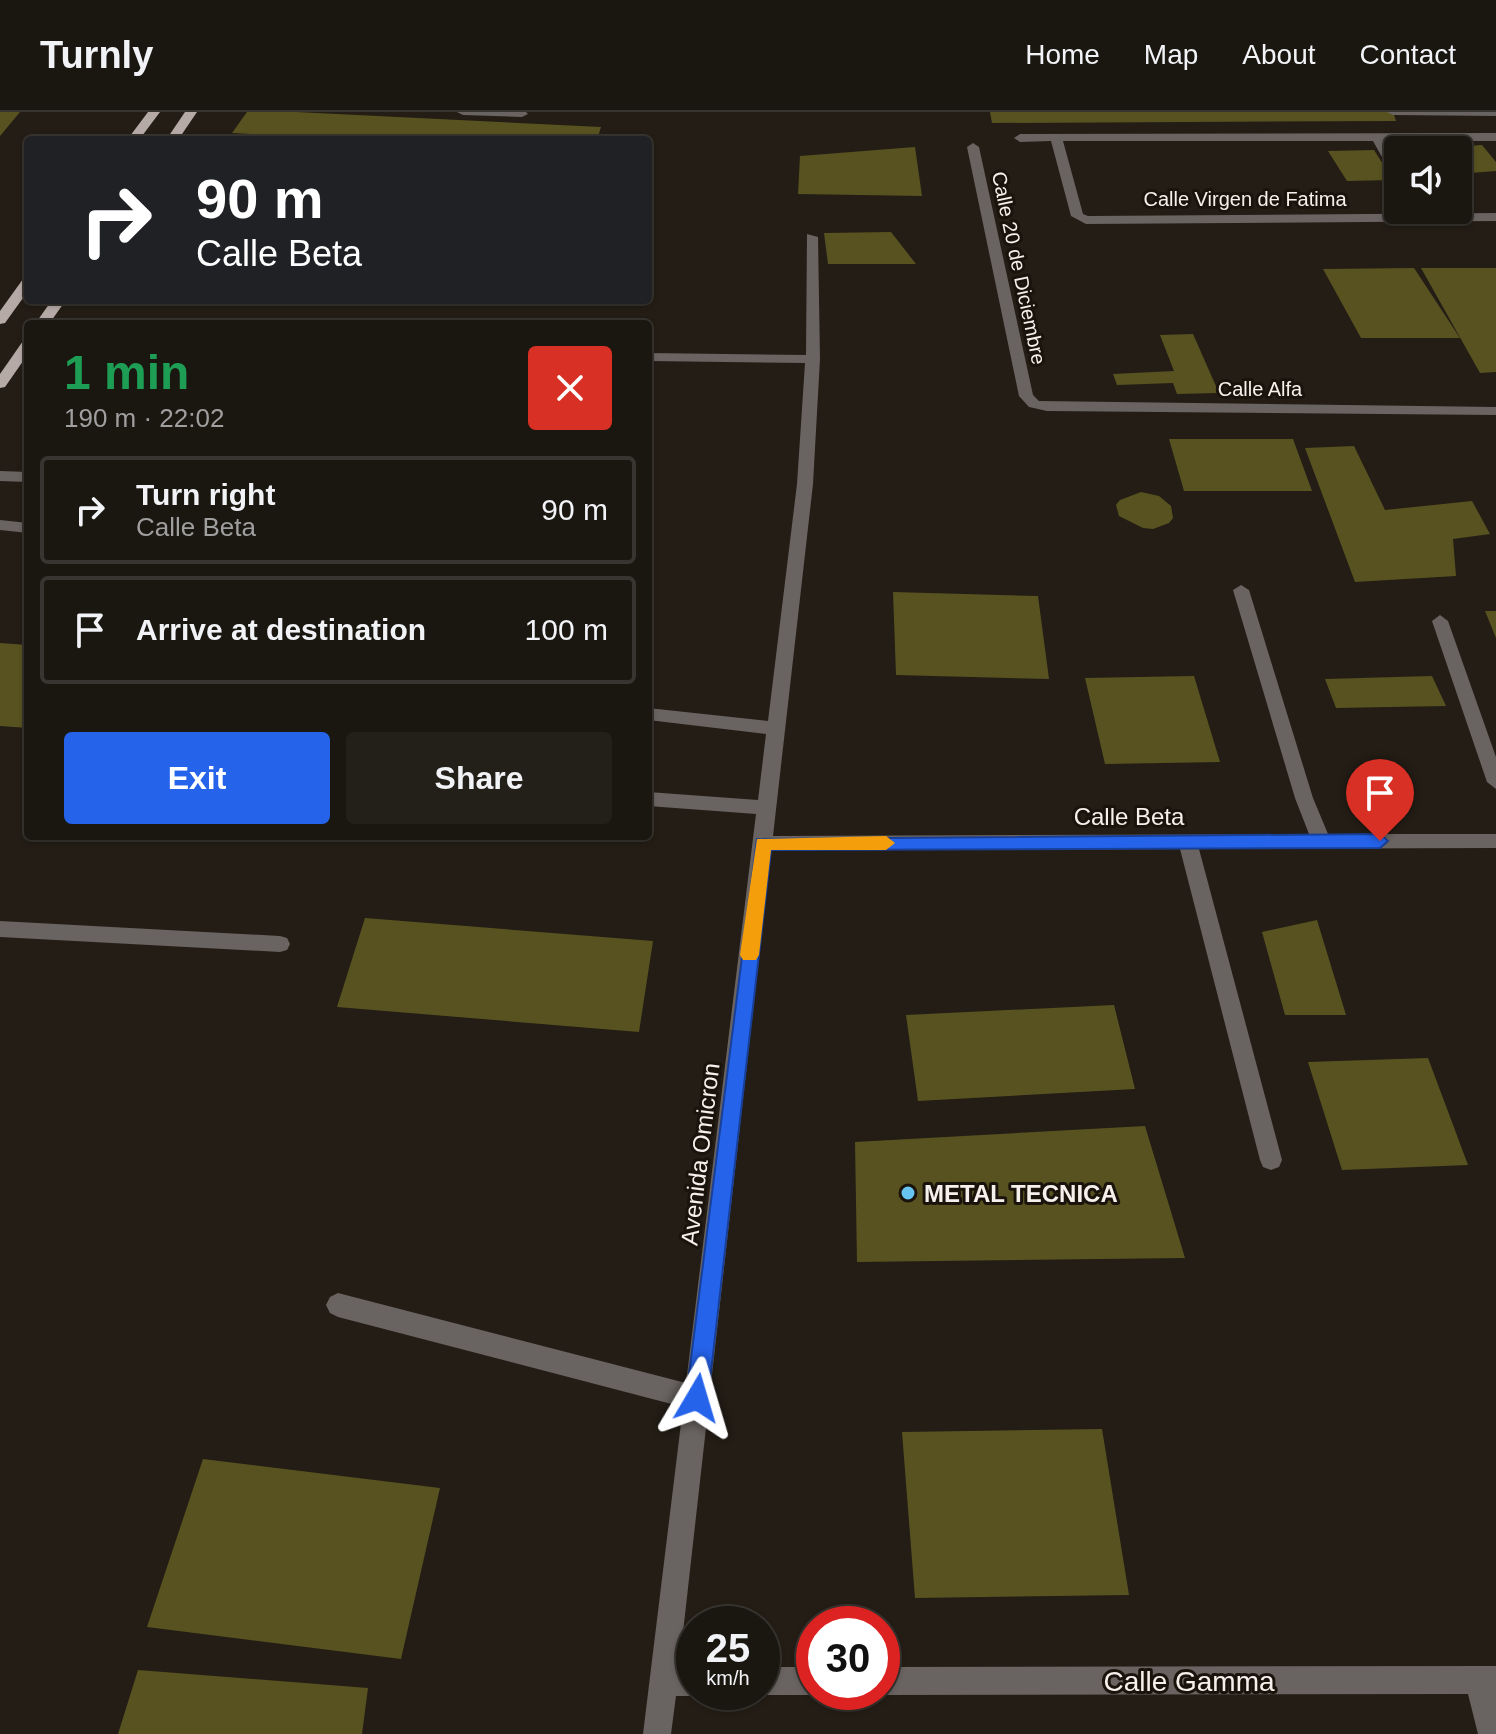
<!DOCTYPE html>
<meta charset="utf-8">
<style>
:root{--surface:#1a1610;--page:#231f19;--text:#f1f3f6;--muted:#9f9f9f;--line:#383530;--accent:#2563eb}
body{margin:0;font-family:Arial,sans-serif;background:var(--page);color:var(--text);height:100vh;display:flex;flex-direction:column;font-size:30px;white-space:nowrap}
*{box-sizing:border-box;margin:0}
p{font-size:26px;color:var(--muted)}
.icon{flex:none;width:44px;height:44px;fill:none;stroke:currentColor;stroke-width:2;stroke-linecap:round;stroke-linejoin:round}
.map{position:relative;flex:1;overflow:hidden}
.sheet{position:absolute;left:24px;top:208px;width:628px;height:520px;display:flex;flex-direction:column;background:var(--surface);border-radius:8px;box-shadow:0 2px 6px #0004,0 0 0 2px var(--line)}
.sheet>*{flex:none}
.hud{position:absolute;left:24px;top:24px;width:628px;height:168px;border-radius:8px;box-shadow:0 2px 6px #0004,0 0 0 2px var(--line);background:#202124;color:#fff;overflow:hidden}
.controls{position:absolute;left:1384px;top:24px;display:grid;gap:16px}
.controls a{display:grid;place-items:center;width:88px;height:88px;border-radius:8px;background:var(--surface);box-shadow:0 2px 6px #0004,0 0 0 2px var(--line);font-size:40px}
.speed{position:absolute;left:676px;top:1494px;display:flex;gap:16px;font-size:40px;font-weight:700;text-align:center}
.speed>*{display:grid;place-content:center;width:104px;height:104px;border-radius:50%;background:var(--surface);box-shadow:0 2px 6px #0004,0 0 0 2px var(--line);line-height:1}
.speed small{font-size:20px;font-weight:400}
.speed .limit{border:12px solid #d22;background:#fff;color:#111}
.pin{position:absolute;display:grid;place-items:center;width:68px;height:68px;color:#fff;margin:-82px -34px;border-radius:50% 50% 50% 0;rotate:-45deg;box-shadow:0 0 8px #0007}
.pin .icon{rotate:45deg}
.me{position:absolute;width:88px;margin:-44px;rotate:7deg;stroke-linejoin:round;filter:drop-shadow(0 0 6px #0008)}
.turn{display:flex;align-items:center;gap:28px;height:168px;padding:0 40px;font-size:36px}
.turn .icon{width:104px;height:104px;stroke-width:2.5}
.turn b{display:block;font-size:56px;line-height:68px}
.round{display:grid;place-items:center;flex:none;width:84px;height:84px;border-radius:8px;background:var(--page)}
.overview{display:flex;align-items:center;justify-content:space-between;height:136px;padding:0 40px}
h1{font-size:48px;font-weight:700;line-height:60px;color:#1e9e55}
.button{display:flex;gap:16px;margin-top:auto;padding:16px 40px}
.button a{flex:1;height:92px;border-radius:8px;background:var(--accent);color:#fff;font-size:32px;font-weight:700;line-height:92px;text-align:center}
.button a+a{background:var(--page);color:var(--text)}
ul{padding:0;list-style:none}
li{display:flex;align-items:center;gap:24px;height:108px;margin:0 16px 12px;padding:0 24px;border:4px solid var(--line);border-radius:8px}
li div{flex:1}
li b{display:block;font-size:30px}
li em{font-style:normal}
header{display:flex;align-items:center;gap:48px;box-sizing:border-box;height:112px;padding:0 40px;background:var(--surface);border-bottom:2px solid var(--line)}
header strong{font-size:38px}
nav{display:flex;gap:44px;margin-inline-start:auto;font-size:28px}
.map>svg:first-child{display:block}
.building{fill:#585220}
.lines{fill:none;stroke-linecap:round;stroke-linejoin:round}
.minor{fill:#696361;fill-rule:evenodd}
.major{fill:#b6aaa6;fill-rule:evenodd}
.route{fill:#2563eb;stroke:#184099;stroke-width:2}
.slow{fill:#f59e0b}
.poi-dot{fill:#67c4f0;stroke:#1a130c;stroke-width:3}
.labels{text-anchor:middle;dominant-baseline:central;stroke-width:6;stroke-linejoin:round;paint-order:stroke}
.far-street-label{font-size:20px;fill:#f5f0eb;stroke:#1a130c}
.street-label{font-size:24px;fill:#f5f0eb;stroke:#1a130c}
.poi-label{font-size:24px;font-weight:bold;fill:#f5f0eb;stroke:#1a130c;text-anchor:start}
.near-street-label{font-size:28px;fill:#f5f0eb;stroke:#1a130c}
</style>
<header>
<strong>Turnly</strong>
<nav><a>Home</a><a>Map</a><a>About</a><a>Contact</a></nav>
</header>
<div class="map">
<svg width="1496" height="1622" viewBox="0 0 1496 1622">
<rect width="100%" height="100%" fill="#231d15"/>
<g class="building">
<path d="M0 0H20L0 24Z"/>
<path d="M247 0H296L601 15 597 28H360L232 21Z"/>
<path d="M990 0H1393L1396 9 992 11Z"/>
<path d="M1482 33 1496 50V59L1470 61 1458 46V38L1449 35Z"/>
<path d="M915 35 922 84 798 82 800 44Z"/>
<path d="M1374 38 1393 68 1347 69 1328 39Z"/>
<path d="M891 120 916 152H828L824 121Z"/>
<path d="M1414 156 1460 226H1361L1323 157Z"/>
<path d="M1421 156H1496V260L1480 261Z"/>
<path d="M1193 222 1219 281 1177 282 1173 271 1117 273 1113 262 1174 259 1160 223Z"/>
<path d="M1169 327H1293L1312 379H1184Z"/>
<path d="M1354 334 1385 398 1472 389 1490 422 1453 427 1456 464 1355 470 1305 336Z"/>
<path d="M1141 380 1159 384 1171 394 1173 406 1169 411 1153 417 1143 416 1119 404 1116 393 1120 388Z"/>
<path d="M893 480 1038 484 1049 567 896 563Z"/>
<path d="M1485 499H1496V526Z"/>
<path d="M0 531 28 533V616L0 614Z"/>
<path d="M1194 564 1220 650 1105 652 1085 566Z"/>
<path d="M1432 564 1446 594 1336 596 1325 567Z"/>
<path d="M365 806 653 829 639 920 337 895Z"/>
<path d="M1317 808 1346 903H1285L1262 820Z"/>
<path d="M1114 893 1135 977 918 989 906 903Z"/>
<path d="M1428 946 1468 1053 1342 1058 1308 950Z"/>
<path d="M1145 1014 1185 1146 857 1150 855 1030Z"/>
<path d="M1102 1317 1129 1483 915 1486 902 1320Z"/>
<path d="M203 1347 440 1376 401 1547 147 1515Z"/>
<path d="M138 1558 368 1576 362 1622H118Z"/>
</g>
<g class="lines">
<g class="minor">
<path d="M457 0H526L528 2 522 5 463 3Z"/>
<path d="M1387 0H1496V4L1393 3Z"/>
<path d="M1496 21V29H1385L1398 52V67L1392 63 1373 29H1063L1083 102 1088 104 1496 101V109L1086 112 1071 104 1051 29 1020 30 1014 26 1020 22Z"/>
<path d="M973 31 979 35 1033 283 1039 289 1496 295V303L1047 299 1029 295 1019 284 967 35Z"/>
<path d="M807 122 818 125 820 247 813 372 773 724 1309 722 1295 686 1233 478 1241 473 1249 478 1313 686 1328 722H1496V736L1199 737 1282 1048 1279 1055 1271 1058 1263 1055 1260 1048 1180 737 771 738 679 1556H694V1580H704L694 1584H676L671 1622H643L683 1295 338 1205 330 1201 326 1193 330 1185 338 1181 686 1271 756 702 648 694V680L758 688 766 622 648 608V596L768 609 797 372 805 251 648 249V241L806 243Z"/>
<path d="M0 359 28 360V370L0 369Z"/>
<path d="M0 408 28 411V421L0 418Z"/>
<path d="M1440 503 1448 509 1496 645V677L1487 670 1432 509Z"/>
<path d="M0 809 280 824 287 826 290 832 287 838 280 840 0 825Z"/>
<path d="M1496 1554V1622H1478L1468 1582 882 1583 875 1580H882V1555Z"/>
<path d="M762 1555H814V1580H821L814 1583H762L755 1580H762Z"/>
</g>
<g class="major">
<path d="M148 0H160L139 28H127Z"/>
<path d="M185 0H197L178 28H166Z"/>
<path d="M28 166V179L5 211 0 212V199L23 167Z"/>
<path d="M52 188H66L49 212H35Z"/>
<path d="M28 228V242L5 275 0 276V262L23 229Z"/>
</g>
</g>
<path class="route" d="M1380 722 1388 729 1380 736 771 738 708 1286 705 1294 697 1297 689 1294 686 1286 757 727Z"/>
<path class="slow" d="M886 724 895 731 886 738H771L759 843 756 848H743L740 843 757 727Z"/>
<circle class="poi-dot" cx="908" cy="1081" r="8"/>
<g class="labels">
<g class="far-street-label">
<text x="1245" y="87">Calle Virgen de Fatima</text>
<text transform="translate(1019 156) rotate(78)">Calle 20 de Diciembre</text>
<text x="1260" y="277">Calle Alfa</text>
</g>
<g class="street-label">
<text x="1129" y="704">Calle Beta</text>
<text transform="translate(700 1042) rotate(-83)">Avenida Omicron</text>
</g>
<g class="poi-label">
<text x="924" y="1081">METAL TECNICA</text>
</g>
<g class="near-street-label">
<text x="1189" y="1569">Calle Gamma</text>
</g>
</g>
</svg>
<div class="controls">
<a><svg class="icon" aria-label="sound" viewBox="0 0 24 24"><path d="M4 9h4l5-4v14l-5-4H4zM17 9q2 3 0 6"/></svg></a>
</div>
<div class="speed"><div>25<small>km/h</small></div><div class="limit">30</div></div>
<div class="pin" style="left:1380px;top:729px;background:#d93025"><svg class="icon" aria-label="arrive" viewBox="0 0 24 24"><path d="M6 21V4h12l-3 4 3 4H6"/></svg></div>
<svg class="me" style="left:697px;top:1286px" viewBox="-20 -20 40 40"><path d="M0-17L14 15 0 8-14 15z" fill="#2563eb" stroke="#fff" stroke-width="4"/></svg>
<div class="hud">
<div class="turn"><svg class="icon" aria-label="right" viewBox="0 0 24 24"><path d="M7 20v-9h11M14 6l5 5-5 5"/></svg><div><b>90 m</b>Calle Beta</div></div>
</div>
<section class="sheet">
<div class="overview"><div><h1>1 min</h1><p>190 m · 22:02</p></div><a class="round" style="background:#d93025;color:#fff"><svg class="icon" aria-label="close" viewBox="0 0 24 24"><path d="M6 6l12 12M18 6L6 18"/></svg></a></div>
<ul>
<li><svg class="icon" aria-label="right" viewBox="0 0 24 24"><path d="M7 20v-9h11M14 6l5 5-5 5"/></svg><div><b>Turn right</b><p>Calle Beta</p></div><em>90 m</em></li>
<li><svg class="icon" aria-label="arrive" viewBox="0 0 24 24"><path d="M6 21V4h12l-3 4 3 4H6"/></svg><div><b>Arrive at destination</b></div><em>100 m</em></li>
</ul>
<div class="button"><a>Exit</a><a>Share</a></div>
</section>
</div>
